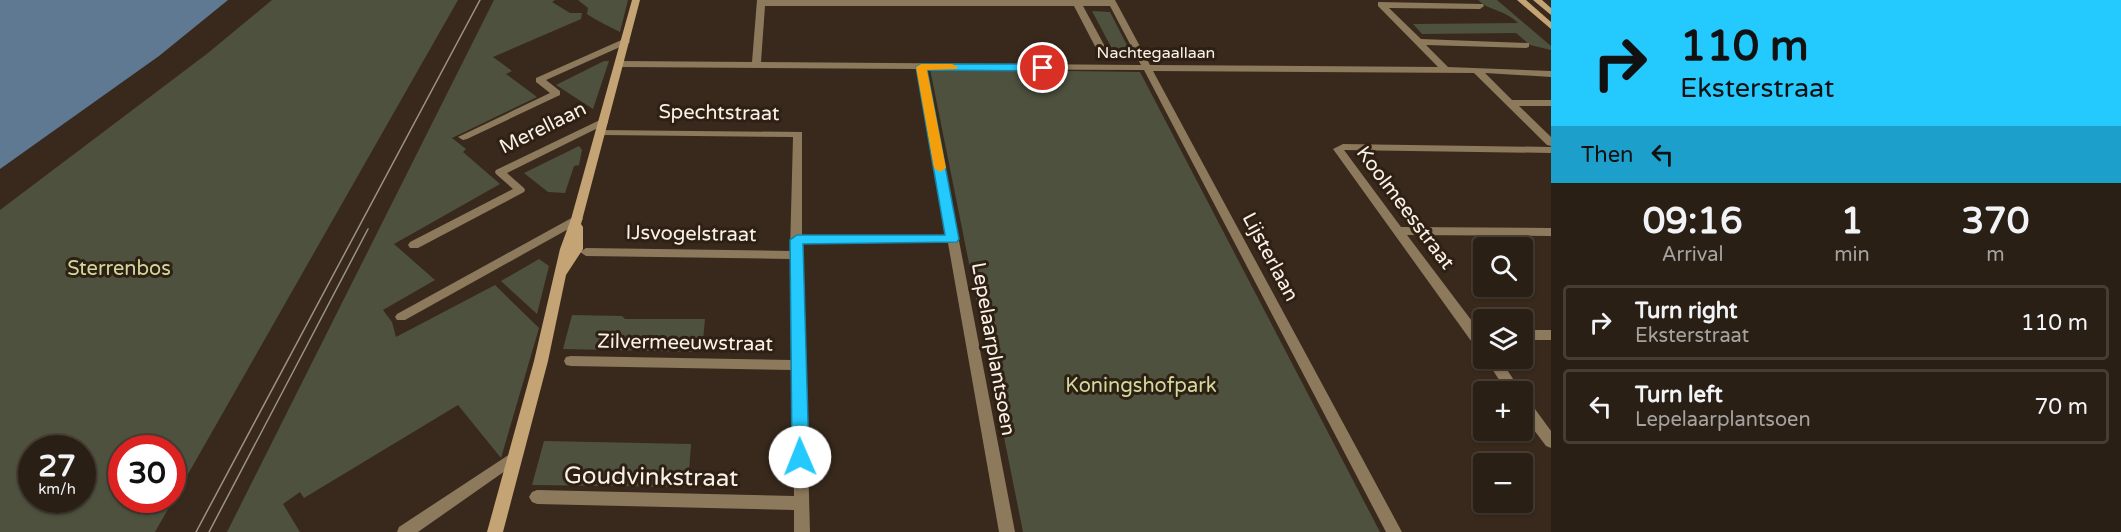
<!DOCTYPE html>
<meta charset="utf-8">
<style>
:root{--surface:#2a1f15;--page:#362c22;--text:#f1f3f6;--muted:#a5a2a0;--line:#463d34}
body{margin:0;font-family:"Varela Round",sans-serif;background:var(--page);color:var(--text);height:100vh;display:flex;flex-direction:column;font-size:22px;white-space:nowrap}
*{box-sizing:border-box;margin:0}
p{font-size:20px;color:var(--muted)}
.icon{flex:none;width:33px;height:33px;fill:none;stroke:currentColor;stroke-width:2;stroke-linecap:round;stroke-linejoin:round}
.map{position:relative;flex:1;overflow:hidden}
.sheet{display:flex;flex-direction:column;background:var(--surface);width:570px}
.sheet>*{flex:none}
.hud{background:#24c9fe;color:#111;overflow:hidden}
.fabs{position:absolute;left:1473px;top:237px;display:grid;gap:12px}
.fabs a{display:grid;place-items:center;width:60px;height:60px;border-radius:6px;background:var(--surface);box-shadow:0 2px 4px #0004,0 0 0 2px var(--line);font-size:30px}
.speed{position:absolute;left:18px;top:435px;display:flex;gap:12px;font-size:30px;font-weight:700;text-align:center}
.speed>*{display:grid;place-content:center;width:78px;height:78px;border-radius:50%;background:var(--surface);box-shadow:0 2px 4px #0004,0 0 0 2px var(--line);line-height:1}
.speed small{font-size:15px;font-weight:400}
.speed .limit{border:9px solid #d22;background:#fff;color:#111}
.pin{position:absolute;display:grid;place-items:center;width:51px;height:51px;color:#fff;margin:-26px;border:3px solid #fff;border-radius:50%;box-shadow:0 2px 6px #0007}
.me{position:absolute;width:66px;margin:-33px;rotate:359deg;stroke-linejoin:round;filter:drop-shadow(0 0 4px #0008)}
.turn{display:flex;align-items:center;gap:21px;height:126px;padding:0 30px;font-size:27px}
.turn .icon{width:78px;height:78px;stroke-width:2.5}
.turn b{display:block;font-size:42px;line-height:51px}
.then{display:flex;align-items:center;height:57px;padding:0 30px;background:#0003;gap:12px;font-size:22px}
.eta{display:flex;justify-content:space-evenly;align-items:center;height:102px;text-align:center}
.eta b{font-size:36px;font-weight:700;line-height:42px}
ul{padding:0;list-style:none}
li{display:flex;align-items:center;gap:18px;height:75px;margin:0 12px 9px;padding:0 18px;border:3px solid var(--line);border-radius:6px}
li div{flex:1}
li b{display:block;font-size:22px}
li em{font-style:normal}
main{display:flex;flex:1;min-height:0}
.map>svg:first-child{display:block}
.green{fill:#4d513d;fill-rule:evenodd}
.water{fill:#5f7992}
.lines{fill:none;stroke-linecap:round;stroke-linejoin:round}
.street{fill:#8d795c;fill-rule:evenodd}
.secondary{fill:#c4a374;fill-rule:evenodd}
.tram{stroke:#9d9186;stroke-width:1.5}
.route{fill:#24c9fe;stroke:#1783a5;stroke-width:1.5}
.slow{fill:#f59e0b}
.labels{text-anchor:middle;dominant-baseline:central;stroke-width:6;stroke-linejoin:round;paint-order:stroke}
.far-street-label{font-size:16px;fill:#fbf1e8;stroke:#2e2013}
.street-label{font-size:20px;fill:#fbf1e8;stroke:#2e2013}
.park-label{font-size:20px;fill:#d0da9e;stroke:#2e2013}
.near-street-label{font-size:24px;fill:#fbf1e8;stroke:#2e2013}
</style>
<main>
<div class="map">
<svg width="1551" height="532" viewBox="0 0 1551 532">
<rect width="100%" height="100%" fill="#38291c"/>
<g class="green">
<path d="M272 0H458L155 532H0V210L208 53ZM32 448H82V500H32ZM122 448H172V500H122Z"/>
<path d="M494 0H555L552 2 570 13H582L581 19 493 57 512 71 506 74 537 97 452 138 466 149 463 152 500 184 394 244 435 280 383 310 392 322 396 337 495 285 539 328 501 458 458 405 304 498 300 492 283 504 300 532H227Z"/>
<path d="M578 0H628L620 32C609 26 597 21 587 14L588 8Z"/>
<path d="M1478 0H1497L1551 46V50L1530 45 1516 33 1422 34 1413 24 1518 23C1504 9 1491 12 1478 0Z"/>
<path d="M1092 11 1110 12 1134 59 1118 60Z"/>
<path d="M604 61H609L593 109 556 85Z"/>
<path d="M930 69 1140 72 1380 532H1023Z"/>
<path d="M579 146 582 150 579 165 574 166 565 193 548 192 524 173Z"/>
<path d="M539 259 549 266 537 314 501 281Z"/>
<path d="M572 315 622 316 625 319H705L702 352 563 349Z"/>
<path d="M544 441 691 444 688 487 532 485Z"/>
</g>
<path class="water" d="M0 0H228L159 56 0 169Z"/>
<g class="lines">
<g class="street">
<path d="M757 0H1115L1150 65 1438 67 1378 6V2L1483 4 1484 6 1480 9 1389 8 1421 39 1529 43V47L1526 48 1426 45 1448 67 1551 71V77L1485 73 1512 100H1551V106H1519L1551 137V146L1547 145 1474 73 1153 71 1402 532H1386L1144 70 926 69 1015 532H999L948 243H802L810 532H794V510L537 504 532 502 529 497 532 492 537 490 794 496 792 370 571 366 566 365 564 361 566 357 571 356 792 360 790 259 586 256 580 252 586 248 790 251 793 137 602 135 598 134V130L802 132V235H946L917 69 620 67 615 64 620 61 752 62ZM765 6H1074L1099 54 1104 57 1109 54 1083 6H1110L1141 65 761 62Z"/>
<path d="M626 38 630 41 629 43 546 80 560 91V95L467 139 463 140 458 137 550 93 536 82V78Z"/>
<path d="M604 118 608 119V123L507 173 524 188 525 190 524 192 418 248H410L408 245 410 242 513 189 496 174 495 172 496 170Z"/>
<path d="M1343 144 1551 147V153L1344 150 1401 227 1551 228V236L1407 235 1484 337V353L1479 352 1333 149Z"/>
<path d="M577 215 581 216 583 219 581 222 405 320H397L395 317 397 314Z"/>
<rect x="1522" y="330" width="29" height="10"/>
<path d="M1485 358H1499L1522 392H1507Z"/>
<path d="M1522 396 1527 398 1551 431V448L1546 446 1522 414Z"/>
<path d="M513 452 518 454 520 458 518 462 418 532H397L399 527Z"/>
</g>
<g class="secondary">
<path d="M632 0H640L581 224 583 227V249L566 275 548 361 503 532H487L534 361 560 249 571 219Z"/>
<path d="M1517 0H1526L1551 22V29Z"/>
<path d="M1533 0H1542L1551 8V15Z"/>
</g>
<g class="tram">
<path d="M196 532 480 0"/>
<path d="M209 532 368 229"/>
</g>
</g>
<path class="route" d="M921 64H1043L1048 68 1043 71 927 70 959 239 957 242 803 244 809 457 806 462 800 464 794 462 792 457 790 240 797 235H945L916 67Z"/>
<path class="slow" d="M952 64 958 67 956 69 927 70 946 168 940 172 934 168 916 67 921 64Z"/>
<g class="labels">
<g class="far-street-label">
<text x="1156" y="53">Nachtegaallaan</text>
</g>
<g class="street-label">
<text transform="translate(719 113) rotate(1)">Spechtstraat</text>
<text transform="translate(543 128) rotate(-26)">Merellaan</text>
<text transform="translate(1405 208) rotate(53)">Koolmeesstraat</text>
<text transform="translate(691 234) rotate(1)">IJsvogelstraat</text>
<text transform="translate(1270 257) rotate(62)">Lijsterlaan</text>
<text transform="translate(685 343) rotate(1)">Zilvermeeuwstraat</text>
<text transform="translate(993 349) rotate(80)">Lepelaarplantsoen</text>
</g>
<g class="park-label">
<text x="119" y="269">Sterrenbos</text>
<text x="1141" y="386">Koningshofpark</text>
</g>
<g class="near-street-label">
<text transform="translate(651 477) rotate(1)">Goudvinkstraat</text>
</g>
</g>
</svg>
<div class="fabs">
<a><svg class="icon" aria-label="search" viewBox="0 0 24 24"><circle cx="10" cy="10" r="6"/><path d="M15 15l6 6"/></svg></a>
<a><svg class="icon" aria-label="layers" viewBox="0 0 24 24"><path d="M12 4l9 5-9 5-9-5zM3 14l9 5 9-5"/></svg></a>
<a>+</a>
<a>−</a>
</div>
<div class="speed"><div>27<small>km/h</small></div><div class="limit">30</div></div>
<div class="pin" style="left:1043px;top:68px;background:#d93025"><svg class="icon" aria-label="arrive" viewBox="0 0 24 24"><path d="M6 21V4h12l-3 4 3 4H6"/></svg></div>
<svg class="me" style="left:800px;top:457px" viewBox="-20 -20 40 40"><circle r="19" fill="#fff"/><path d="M0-13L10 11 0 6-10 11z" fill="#24c9fe"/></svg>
</div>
<section class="sheet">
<div class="hud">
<div class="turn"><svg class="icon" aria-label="right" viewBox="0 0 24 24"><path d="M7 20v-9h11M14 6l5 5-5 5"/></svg><div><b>110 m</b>Eksterstraat</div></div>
<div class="then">Then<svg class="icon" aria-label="left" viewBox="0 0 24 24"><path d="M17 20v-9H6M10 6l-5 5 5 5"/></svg></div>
</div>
<div class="eta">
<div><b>09:16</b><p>Arrival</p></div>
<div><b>1</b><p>min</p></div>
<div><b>370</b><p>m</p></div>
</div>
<ul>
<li><svg class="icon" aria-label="right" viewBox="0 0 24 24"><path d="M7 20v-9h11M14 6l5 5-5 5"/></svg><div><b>Turn right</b><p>Eksterstraat</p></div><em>110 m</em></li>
<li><svg class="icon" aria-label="left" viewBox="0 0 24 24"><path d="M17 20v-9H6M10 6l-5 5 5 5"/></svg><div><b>Turn left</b><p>Lepelaarplantsoen</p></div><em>70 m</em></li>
</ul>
</section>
</main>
